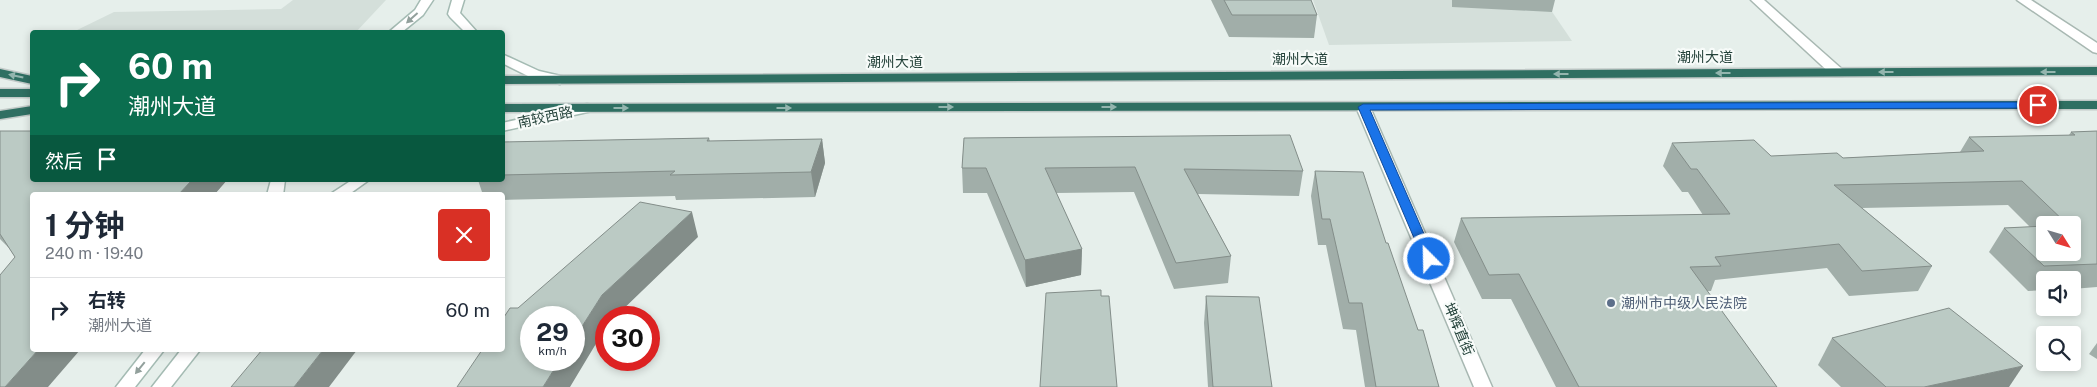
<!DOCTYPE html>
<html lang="zh">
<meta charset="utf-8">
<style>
:root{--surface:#fff;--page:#f2f2f3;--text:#1f2937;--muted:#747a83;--line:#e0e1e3}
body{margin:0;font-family:"Public Sans","Noto Sans SC",sans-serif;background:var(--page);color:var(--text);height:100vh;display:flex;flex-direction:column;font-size:19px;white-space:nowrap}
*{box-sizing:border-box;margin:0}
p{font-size:16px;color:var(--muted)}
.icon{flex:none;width:28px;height:28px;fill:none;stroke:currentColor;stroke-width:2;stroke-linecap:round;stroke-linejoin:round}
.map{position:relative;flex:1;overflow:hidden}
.side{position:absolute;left:30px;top:192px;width:475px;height:160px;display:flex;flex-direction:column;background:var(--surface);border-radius:5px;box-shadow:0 2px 8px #0003}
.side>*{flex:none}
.top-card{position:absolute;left:30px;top:30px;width:475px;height:152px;border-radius:5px;box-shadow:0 2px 8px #0003;background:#0b6e4f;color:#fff;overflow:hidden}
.needle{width:32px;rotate:127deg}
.tools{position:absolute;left:2036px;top:216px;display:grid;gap:10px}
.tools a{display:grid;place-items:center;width:45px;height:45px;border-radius:5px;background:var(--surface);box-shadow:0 2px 8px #0003;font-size:25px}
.speed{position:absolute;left:520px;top:306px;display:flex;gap:10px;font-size:25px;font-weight:700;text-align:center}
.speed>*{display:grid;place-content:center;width:65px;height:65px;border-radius:50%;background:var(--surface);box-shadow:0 2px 8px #0003;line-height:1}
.speed small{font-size:12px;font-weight:400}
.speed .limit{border:8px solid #d22;background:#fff;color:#111}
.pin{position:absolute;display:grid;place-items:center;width:42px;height:42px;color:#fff;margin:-21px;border:2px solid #fff;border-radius:50%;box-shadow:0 1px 5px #0007}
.me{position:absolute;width:55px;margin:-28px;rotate:337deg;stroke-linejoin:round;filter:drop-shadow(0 0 4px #0008)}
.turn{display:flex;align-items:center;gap:18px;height:105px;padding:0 15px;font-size:22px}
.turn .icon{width:65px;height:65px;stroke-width:2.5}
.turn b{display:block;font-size:35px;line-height:42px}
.then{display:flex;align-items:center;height:48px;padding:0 15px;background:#0003;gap:10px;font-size:19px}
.round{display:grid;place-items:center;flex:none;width:52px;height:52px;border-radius:5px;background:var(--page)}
.overview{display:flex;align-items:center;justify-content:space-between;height:85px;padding:0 15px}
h1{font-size:30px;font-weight:700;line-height:38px}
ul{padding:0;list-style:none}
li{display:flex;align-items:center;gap:15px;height:65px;padding:0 15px;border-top:1px solid var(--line)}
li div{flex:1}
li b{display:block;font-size:19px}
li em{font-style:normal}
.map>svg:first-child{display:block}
.built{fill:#d4dfda}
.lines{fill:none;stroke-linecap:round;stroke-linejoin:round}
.lane-casing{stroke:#a8b8b2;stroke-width:3}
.street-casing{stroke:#a8b8b2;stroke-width:3}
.secondary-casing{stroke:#a4bbb3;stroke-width:3}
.highway-casing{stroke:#c2cac8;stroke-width:3}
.lane{fill:#fff;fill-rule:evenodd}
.street{fill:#fff;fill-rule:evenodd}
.secondary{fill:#fff;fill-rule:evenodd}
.highway{fill:#2f6f62;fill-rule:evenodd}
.wall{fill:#a1aea9;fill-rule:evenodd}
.shaded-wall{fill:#838d89}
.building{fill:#bbcac4;stroke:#838d89}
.oneway{fill:#92a09c}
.oneway2{fill:#93b5ae}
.route{fill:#1a73e8;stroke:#114b97}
.service-dot{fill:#5c6f8a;stroke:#f7fbf9;stroke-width:2}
.labels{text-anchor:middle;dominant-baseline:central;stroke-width:4.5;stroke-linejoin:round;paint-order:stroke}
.street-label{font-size:14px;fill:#24423a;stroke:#f7fbf9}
.service-label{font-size:14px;fill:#4e5e75;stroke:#f7fbf9;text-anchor:start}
</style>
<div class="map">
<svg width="2097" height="387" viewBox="0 0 2097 387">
<rect width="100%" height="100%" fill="#e6efeb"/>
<g class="built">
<path d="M293 0H386L356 32H73L114 12 281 9Z"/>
<path d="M1313 0H1544L1572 41 1329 45Z"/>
</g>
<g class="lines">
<g class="lane-casing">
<g id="lane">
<path d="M1751 0H1764L1843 70 1844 73 1843 76H1833Z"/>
<path d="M2017 0H2031L2097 43V53L2093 52Z"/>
</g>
</g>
<g class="street-casing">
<path id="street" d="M1363 103 1370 107 1492 387H1474L1356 107Z"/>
</g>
<g class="secondary-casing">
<g id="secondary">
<path d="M421 0H433L423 15 402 32H389L415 10Z"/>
<path d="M452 0H464L460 13 477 32H465L450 17 448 14Z"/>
<path d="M502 54 539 71 565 77 566 80 560 84 530 77 502 63Z"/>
<path d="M587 104 592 105 594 108 592 111 502 131V123Z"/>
<path d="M271 180H285L283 195H267Z"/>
<path d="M352 180H369L348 195H329Z"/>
<path d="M145 350H164L135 387H116Z"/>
<path d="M181 350H200L171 387H152Z"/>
</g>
</g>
<g class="highway-casing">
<g id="highway">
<path d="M2097 67V75L502 84V76Z"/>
<path d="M0 69 32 76V84L0 77Z"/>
<rect x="0" y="89" width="32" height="8"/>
<path d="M2097 101V109L502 112V104Z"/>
<path d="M32 106V114L0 119V111Z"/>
</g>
</g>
<use href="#lane" class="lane"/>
<use href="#street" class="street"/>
<use href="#secondary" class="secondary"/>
<use href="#highway" class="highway"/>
</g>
<g class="wall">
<path d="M1211 0H1311L1317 15 1314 38 1229 37Z"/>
<path d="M1452 0H1555L1552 12 1452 7Z"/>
<path d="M0 131 32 180H227L214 195 15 257 9 248 0 239Z"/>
<path d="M2097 131V287L2072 289V280H2045V290L2028 291 1989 252 2004 228 2030 227 2008 205 1862 208 1932 266 1918 291 1849 296 1827 268 1715 280 1711 291H1707L1777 387H1556L1511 299H1482L1454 242 1461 218 1703 215 1688 192H1682L1663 166 1672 143 1771 156 1843 158 1960 152 1969 137 2069 135 2071 132ZM2045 225H2072L2045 252Z"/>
<path d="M709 138 710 141 822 139 825 163 815 197 676 200 675 196 502 200V195H483L478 180H502V142Z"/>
<path d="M964 138 1303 171 1299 196 1198 194 1231 256 1228 283 1174 289 1134 192 1056 193 1082 249 1081 275 1026 287 987 193H963L962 168Z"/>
<path d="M1315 171 1386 243 1439 387H1365L1356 330 1343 329 1326 245H1318L1311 196Z"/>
<path d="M1206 296 1272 387H1208L1204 323Z"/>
<path d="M1832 338 2009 387H1841L1818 365Z"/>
<path d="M2097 343V359L2089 354Z"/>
</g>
<g class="shaded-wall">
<path d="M822 139 825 163 815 197 811 172Z"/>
<path d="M192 180H227L214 195H178Z"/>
<path d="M692 212 698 237 614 318H606V327L570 387H543L560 360H574V339L602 295Z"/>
<path d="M1082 249 1081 275 1026 287 1025 260Z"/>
<path d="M38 350H80L48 387H5Z"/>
<path d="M323 350H357L329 387H294Z"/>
<path d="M2023 366 2009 387H1924Z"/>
</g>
<g class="building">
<path d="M1224 0H1311L1317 15H1232Z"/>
<path d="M0 131H32V180H192L178 195H32V350H38L5 387H0V275L15 257 0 234Z"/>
<path d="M2097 131V264L2044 266 2004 228 2045 226V252H2072V225H2066H2068L2022 181 1834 185 1932 266 1862 271 1839 244 1715 257 1721 266 1690 267 1777 387H1579L1519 274 1489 275 1461 218 1730 214 1697 169H1691L1672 143 1754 140 1771 156 1837 153 1843 158 1984 151 1969 137 2075 135 2071 132Z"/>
<path d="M1290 135 1303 171 1184 169 1231 256 1176 263 1135 167 1045 168 1082 249 1025 260 986 168H962L964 138Z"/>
<path d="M709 138 707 141 822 139 811 172 670 175 675 171 502 175V142Z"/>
<path d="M1315 171 1363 172 1386 243H1388L1418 330H1423L1439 387H1376L1362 303H1349L1330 219H1322Z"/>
<path d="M640 202 692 212 602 295 574 339V318H531V360H560L543 387H457L482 350H502V320L510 308H518Z"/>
<path d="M1101 290V296H1109L1117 387H1040L1046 293Z"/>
<path d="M1206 296 1259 297 1272 387H1213Z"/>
<path d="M1949 308 2023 366 1924 387H1886L1832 338Z"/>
<path d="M262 350H323L294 387H231Z"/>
</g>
<defs><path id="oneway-solid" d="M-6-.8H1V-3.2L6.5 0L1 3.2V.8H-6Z" transform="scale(1.25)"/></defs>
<g class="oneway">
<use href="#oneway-solid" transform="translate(412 18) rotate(138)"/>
<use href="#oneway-solid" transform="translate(140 368) rotate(129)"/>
</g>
<g class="oneway2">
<use href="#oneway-solid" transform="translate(1886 72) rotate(180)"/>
<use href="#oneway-solid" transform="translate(2048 72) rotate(180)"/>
<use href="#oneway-solid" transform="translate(1723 73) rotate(180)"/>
<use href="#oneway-solid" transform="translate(1561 74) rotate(180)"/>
<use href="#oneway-solid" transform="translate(16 76) rotate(-168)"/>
<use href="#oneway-solid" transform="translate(946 107)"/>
<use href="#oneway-solid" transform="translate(1109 107)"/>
<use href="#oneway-solid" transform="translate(621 108)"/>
<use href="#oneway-solid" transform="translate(784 108)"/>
</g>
<path class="route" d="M2038 102 2041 103V108L1370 110 1435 259 1429 263 1423 259 1358 107 1363 104Z"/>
<circle class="service-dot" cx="1611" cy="303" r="5"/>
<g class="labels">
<g class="street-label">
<text x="1705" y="57">潮州大道</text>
<text x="1300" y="59">潮州大道</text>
<text x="895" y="62">潮州大道</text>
<text transform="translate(545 117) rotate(-12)">南较西路</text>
<text transform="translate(1459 329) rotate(67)">坤辉直街</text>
</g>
<g class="service-label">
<text x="1621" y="303">潮州市中级人民法院</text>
</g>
</g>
</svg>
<div class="tools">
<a><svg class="needle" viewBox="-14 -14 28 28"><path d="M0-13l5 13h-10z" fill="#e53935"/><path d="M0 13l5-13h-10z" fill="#747a83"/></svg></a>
<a><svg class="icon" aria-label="sound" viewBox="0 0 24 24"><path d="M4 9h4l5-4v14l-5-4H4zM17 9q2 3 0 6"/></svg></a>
<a><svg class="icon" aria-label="search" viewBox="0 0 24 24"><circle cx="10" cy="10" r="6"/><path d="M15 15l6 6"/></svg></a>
</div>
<div class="speed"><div>29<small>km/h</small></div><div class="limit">30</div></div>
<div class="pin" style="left:2038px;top:105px;background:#d93025"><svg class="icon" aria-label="arrive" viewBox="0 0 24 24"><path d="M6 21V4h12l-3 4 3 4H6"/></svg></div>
<svg class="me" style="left:1429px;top:259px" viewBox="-20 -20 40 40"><circle r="17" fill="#1a73e8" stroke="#fff" stroke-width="3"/><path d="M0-11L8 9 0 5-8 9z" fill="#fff"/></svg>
<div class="top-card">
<div class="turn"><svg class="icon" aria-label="right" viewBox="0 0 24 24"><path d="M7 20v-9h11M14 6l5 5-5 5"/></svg><div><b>60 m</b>潮州大道</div></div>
<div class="then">然后<svg class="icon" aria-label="arrive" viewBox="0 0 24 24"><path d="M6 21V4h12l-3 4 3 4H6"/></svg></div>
</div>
<section class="side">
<div class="overview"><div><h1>1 分钟</h1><p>240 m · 19:40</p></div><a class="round" style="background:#d93025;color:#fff"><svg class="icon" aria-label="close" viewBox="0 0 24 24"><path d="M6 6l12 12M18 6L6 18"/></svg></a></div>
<ul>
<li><svg class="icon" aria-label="right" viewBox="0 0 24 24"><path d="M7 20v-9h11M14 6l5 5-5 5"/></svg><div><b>右转</b><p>潮州大道</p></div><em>60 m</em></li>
</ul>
</section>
</div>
